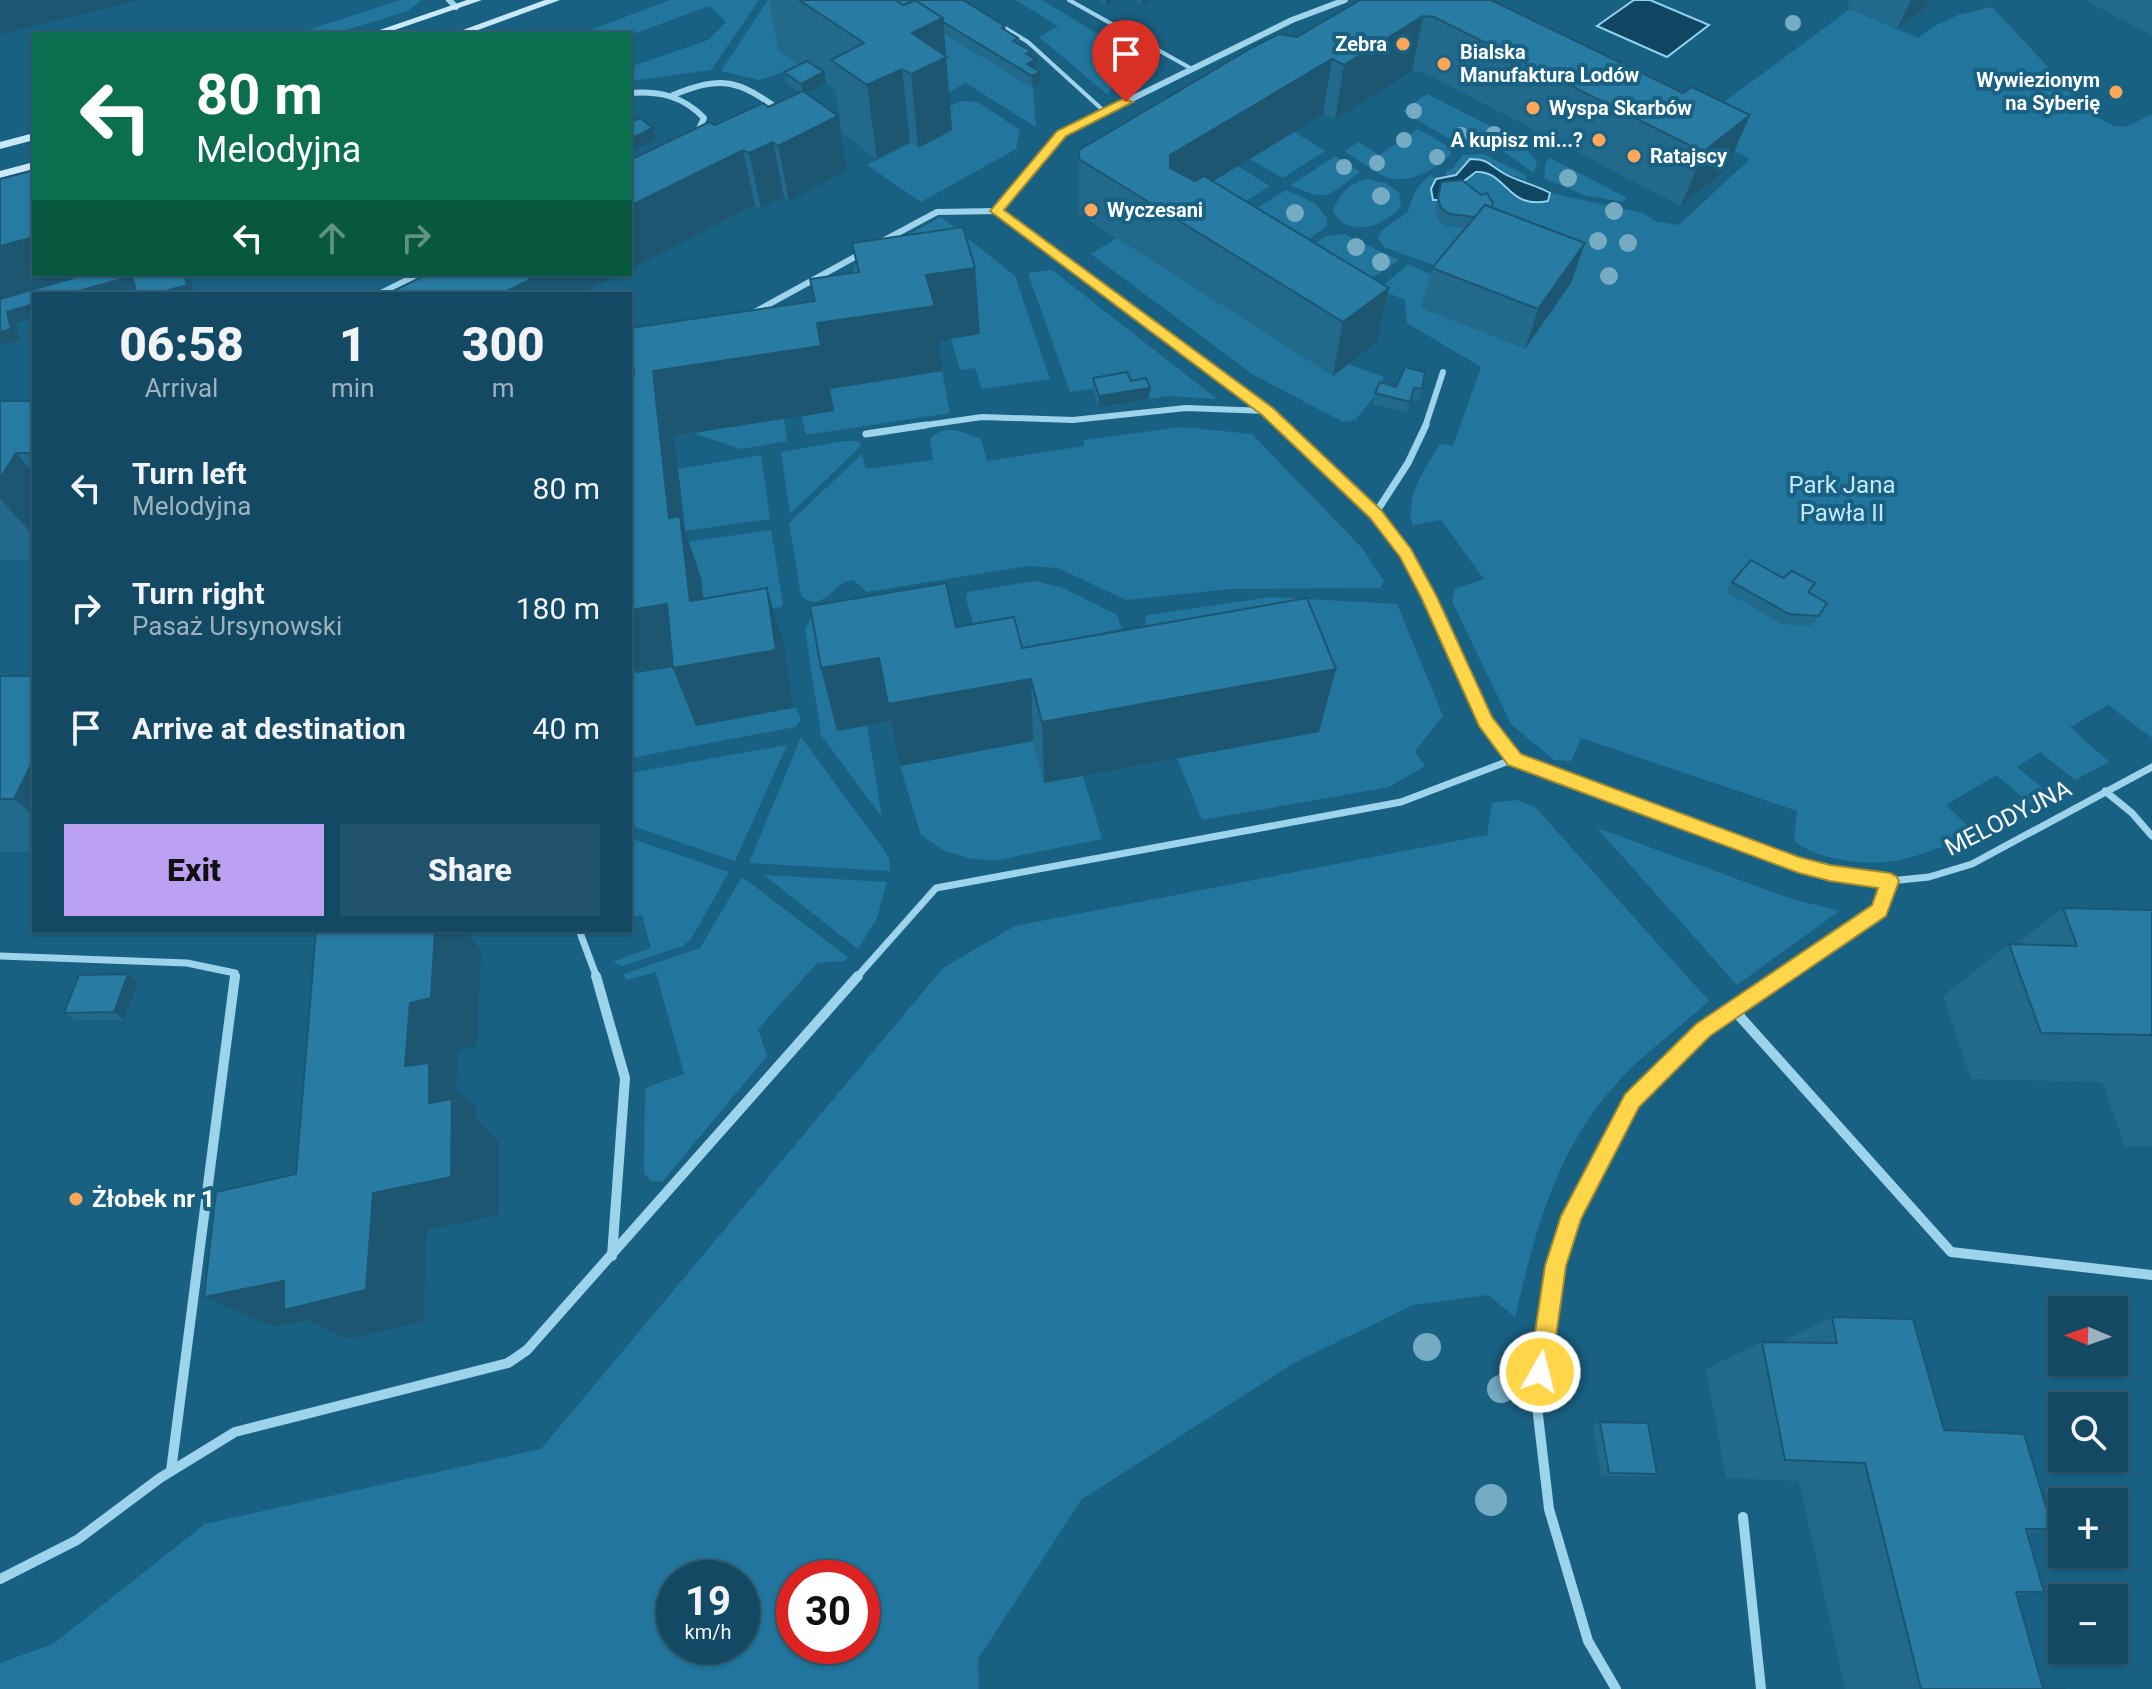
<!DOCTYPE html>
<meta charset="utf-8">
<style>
:root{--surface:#134962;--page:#20536b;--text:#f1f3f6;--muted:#9db2be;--line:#326177;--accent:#bca0f2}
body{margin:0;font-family:Roboto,sans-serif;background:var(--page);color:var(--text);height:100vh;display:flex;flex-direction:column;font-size:30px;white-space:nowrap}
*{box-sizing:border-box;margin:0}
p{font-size:26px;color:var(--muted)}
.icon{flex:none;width:44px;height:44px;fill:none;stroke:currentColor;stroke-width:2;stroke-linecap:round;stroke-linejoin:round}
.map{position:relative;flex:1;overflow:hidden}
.drawer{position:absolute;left:32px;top:292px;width:600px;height:640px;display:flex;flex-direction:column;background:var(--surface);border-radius:0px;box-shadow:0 2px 6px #0004,0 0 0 2px var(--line)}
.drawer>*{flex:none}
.hud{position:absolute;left:32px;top:32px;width:600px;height:244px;border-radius:0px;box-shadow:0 2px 6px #0004,0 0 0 2px var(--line);background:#0b6e4f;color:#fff;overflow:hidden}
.needle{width:52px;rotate:272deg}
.controls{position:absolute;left:2048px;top:1296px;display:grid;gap:16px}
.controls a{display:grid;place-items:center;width:80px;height:80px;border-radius:0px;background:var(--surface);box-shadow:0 2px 6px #0004,0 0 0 2px var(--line);font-size:40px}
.speed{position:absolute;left:656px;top:1560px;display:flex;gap:16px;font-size:40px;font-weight:700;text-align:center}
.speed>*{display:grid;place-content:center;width:104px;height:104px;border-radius:50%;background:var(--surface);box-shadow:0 2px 6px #0004,0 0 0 2px var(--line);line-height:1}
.speed small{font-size:20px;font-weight:400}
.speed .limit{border:12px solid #d22;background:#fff;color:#111}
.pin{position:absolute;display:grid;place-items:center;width:68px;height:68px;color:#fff;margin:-82px -34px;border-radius:50% 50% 50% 0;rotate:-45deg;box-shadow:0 0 8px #0007}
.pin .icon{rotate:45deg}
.me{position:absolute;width:88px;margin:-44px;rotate:8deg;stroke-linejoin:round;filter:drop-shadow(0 0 6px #0008)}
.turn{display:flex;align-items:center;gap:28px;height:168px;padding:0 32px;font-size:36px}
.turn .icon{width:104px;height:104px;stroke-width:2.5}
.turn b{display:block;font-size:56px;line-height:68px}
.lanes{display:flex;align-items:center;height:76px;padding:0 32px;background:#0003;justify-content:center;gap:40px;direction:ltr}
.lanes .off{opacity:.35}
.eta{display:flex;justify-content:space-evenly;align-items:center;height:136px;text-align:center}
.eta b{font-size:48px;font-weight:800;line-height:56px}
.button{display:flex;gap:16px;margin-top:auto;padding:16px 32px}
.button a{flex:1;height:92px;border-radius:0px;background:var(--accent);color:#111;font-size:32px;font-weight:800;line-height:92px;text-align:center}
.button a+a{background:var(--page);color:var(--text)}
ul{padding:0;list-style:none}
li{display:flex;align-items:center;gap:24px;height:120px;padding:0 32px}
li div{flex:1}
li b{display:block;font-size:30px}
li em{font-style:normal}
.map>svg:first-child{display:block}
.green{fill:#22769d;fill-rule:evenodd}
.water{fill:#104661;stroke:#90d2ee;stroke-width:2}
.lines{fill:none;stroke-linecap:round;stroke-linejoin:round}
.lane{stroke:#9ed3ec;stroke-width:4}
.street-far2{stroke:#9ed3ec;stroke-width:6}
.street-far1{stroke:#9ed3ec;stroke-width:7}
.street{stroke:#9ed3ec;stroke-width:10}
.secondary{fill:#cae9f8;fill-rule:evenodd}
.tree{fill:#76abc4}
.wall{fill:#226a8b}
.shaded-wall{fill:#1c5671}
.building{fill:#287ba2;stroke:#1c5671;stroke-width:2}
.route{fill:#ffd54a;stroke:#a68a30;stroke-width:2}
.poi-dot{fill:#ffa759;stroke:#196183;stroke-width:3}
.labels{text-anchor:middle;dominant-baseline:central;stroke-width:8;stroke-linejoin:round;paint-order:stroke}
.far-poi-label{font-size:20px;font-weight:bold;fill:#fff;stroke:#196183;text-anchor:start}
.park-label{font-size:24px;fill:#c3e8f9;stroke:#196183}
.street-label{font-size:24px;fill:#fff;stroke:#196183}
.poi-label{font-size:24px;font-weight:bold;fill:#fff;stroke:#196183;text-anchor:start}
</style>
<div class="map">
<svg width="2152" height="1689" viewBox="0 0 2152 1689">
<rect width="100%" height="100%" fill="#196183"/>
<g class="green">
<path d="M400 0H421L408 11 336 33 308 30Z"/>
<path d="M670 0H759L711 70 630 81V67L708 40 726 22 710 6 630 35 580 34Z"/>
<path d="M768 0H873L911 13 1033 88 1036 127 966 83 949 92 801 66 759 80 721 71Z"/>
<path d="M1015 0H1042L1129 53 1108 95 1039 37 1058 26Z"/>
<path d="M1992 7 2093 115 2114 126 2126 127 2152 114V738L2108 705 2070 727 2109 762 2075 780 2040 752 2017 767 2050 794 2031 804 1996 775 1946 805 1970 828 1969 838C1942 846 1912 860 1884 862 1857 865 1815 858 1794 841L1797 811 1581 738 1571 761 1554 760 1511 724 1452 601 1455 589 1484 579 1441 520 1412 525C1407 492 1423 472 1440 444L1453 446 1481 367 1407 323 1405 300 1379 289 1408 264 1445 281 1452 272 1384 247 1378 239 1381 231 1408 212C1413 195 1416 185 1432 174 1441 187 1439 205 1438 220L1447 226 1472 228 1462 184C1484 166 1492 170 1508 192L1548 201 1550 193 1643 213 1655 221 1679 225 1750 159 1689 128 1850 9 1918 38 1934 26 1958 15Z"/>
<path d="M1427 94 1518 140 1537 161 1534 173 1503 151 1482 146H1462L1402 111Z"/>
<path d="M961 101 978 102 1020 130 1016 149 921 202 867 165 914 141 921 146 953 130 933 115Z"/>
<path d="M1418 129 1448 146 1451 153C1445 163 1436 167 1426 172 1390 190 1375 171 1345 151L1358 142 1379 155Z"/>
<path d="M1294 132 1325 151 1283 178 1250 159Z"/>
<path d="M1483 154 1526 175V180L1499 171 1494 164 1464 163 1456 175 1449 177 1445 172 1453 168 1463 155Z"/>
<path d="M1335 156 1360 172C1328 195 1329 204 1291 185Z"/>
<path d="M1550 158 1627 198 1623 202 1584 195 1544 178 1546 162Z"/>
<path d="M1237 166 1270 186 1227 213 1175 205Z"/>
<path d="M1366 179 1385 183 1399 192 1401 206C1385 227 1348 239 1333 211 1338 195 1349 184 1366 179Z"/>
<path d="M1286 190 1316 204 1327 218V226L1301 245 1249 213Z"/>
<path d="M941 217 1015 276 1050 379 982 389 975 368 960 370 951 339 863 309 853 272 856 263Z"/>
<path d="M1344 234 1399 260 1364 283 1307 249 1326 236Z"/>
<path d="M1117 238 1348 364 1384 377 1377 393 1355 420 1343 422 1252 374 1091 254Z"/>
<path d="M1052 270 1217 399 1168 396 1149 399 1145 390 1126 383 1070 392 1028 273Z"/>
<path d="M942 371 950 413 806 435 802 416 834 411 830 389Z"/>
<path d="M784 418 787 441 741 449 693 433Z"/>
<path d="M1182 427 1252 434 1362 548 1384 581 1380 588 1230 589 1126 600 1058 568 1028 566 867 592 853 580C832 582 825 614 801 596L789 523 862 454 866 469 933 460 930 439C946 423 962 432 981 439L987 461 1084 446V440Z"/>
<path d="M844 441H858L861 446 790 514 781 452Z"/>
<path d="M761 455 770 519 685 531 678 469Z"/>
<path d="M771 530 783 603 781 607 706 619 701 578 687 542Z"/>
<path d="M1035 581 1063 588 1117 615 1122 629 1019 649 984 667 966 597 968 592Z"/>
<path d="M1271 597 1397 604 1443 716 1415 751 1425 766 1389 787 1202 820 1177 758 1319 731 1161 687 1145 619 1148 615Z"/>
<path d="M630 603 636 673 690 664 797 709 801 720 795 727 630 758Z"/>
<path d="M813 616 867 726 882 817 821 735 805 628Z"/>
<path d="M801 737 884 850 889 859 890 871 749 863Z"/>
<path d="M1033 741 1044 783 1083 776 1102 839 998 860 972 859 943 850 921 835 900 766Z"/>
<path d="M787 745 735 861 630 825V773Z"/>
<path d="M1517 800 1535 807 1709 1001C1679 1028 1644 1053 1617 1083 1556 1149 1535 1232 1515 1317L1488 1295 1413 1305 1292 1364 1081 1500 978 1659 979 1689H0V1663L53 1644 205 1524 541 1449 943 968 1015 926 1487 835 1492 803ZM674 1578H742V1646H674ZM794 1578H862V1646H794Z"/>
<path d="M1597 828 1792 899 1839 911 1737 985Z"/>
<path d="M630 838 729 872 691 939 683 946 622 966 613 962 651 948 642 915 630 918Z"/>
<path d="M764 875 887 882 877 918 858 949Z"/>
<path d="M742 877 848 957 845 961 817 963 758 1029 767 1056 662 1182 651 1181 644 1173 645 1088 684 1074 656 972 626 980 624 974 700 948Z"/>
</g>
<g class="water">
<path d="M1634 0H1650L1709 25 1667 57 1597 26Z"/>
<path d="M1470 159C1486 159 1488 163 1500 171 1514 181 1535 184 1550 193L1548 201C1507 210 1506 170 1476 172L1439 200H1433L1431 189 1436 179 1456 175Z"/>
</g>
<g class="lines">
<g class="lane">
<path d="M1069 0 1192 69"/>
<path d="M1000 25 1028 42 1105 112"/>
</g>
<g class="street-far2">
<path d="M449 0 456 7"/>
<path d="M630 93C660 91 683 96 704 118L697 133"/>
<path d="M673 95C723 75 737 80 780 110"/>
<path d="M997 211 1267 411 1284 427"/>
<path d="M997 211 1062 133 1292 20 1345 0"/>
<path d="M881 242 937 212 997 211"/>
<path d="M379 294 419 274"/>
<path d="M751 314 862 253"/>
<path d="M912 427 982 417 1073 420 1186 408 1267 411"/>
<path d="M1425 427 1443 372"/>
</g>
<g class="street-far1">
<path d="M1282 425 1375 514 1405 553 1429 597 1485 721 1514 759 1799 865 1830 873 1890 881 1929 877 1972 864 2152 767"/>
<path d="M866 434 926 425"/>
<path d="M1375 514 1408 463 1426 425"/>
<path d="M2105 791 2132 813 2152 836"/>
<path d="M579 930 597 978"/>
<path d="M0 956 187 963 235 973 234 978"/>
<path d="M856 978 936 888 1401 802 1514 759"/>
<path d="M1779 978 1879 910 1890 881"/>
</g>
<g class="street">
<path d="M596 976 625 1078 612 1256"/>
<path d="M1734 1010 1951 1252 2152 1275"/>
<path d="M171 1471 235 976"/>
<path d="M1743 1517 1761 1689"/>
<path d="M0 1579 77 1540 160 1478 235 1432 508 1363 527 1350 858 976"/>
<path d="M1616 1689 1588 1641 1549 1509 1536 1398 1556 1266 1572 1216 1632 1101 1703 1030 1782 976"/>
</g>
<g class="secondary">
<path d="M467 0H482L383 34H368Z"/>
<path d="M545 0H560L467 34H452Z"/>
<path d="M34 133V140L0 149V142Z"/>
<path d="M34 162V169L0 178V171Z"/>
</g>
</g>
<g class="tree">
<circle cx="1793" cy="23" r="8"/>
<circle cx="1414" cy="111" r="8"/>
<circle cx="1494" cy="134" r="8"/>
<circle cx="1461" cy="135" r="8"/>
<circle cx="1404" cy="140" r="8"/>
<circle cx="1437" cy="157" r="8"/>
<circle cx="1377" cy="163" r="8"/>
<circle cx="1344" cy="167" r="8"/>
<circle cx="1568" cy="178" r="9"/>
<circle cx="1381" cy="196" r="9"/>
<circle cx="1614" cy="211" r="9"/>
<circle cx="1295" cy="213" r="9"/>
<circle cx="1598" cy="241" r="9"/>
<circle cx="1628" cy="243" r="9"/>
<circle cx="1356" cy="247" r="9"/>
<circle cx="1381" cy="262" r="9"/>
<circle cx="1609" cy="276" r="9"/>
<circle cx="1427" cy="1347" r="14"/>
<circle cx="1501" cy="1389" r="14"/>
<circle cx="1491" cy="1500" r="16"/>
</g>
<g class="wall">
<path d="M769 0H963L1005 26 1006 31 1018 38V43L1031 51V57L1036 59V70L1040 83 1033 88 944 33 952 130 918 148 910 142 877 159 842 133 835 90 826 83 806 93 838 116 847 171 789 201 784 197 761 208 755 205 630 269V160L715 125 768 107 799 92 786 83 784 72 799 65 778 50Z"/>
<path d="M1097 0H1116L1106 5Z"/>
<path d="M1133 0H1152L1142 5Z"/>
<path d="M1491 0 1683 93 1750 115 1726 170 1681 206 1423 72 1412 71 1335 120 1323 114 1212 181 1389 288 1377 342 1333 376 1079 214V150L1297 37Z"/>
<path d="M1847 0H1929L1926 7 1897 29 1847 7 1850 1Z"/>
<path d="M2085 0H2152V36Z"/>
<path d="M1441 182 1492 208 1585 243 1571 283 1525 349 1421 308 1432 268 1466 228 1447 226 1438 220 1435 210Z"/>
<path d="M1093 378 1131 381 1150 388 1149 399 1099 407 1092 389Z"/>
<path d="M1396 387 1422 389 1419 400 1412 399 1407 412 1373 404 1375 393Z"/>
<rect x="0" y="401" width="34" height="159"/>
<path d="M1783 578 1815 583 1809 592 1827 603 1812 626 1782 624 1726 592 1732 582Z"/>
<path d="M956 627 1022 648 1319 732 1044 783 1033 741 900 766 891 721 837 731 821 668Z"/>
<rect x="0" y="676" width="34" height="176"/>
<path d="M2063 908 2152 910V1146H2125L2102 1082 1971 1079 1943 996 2009 944H2016Z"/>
<path d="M128 974 138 982 124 1020H75L64 1013Z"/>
<path d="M1832 1317 1944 1430 2053 1529 2027 1533 2044 1592 2017 1595 2043 1688 2066 1689H1845L1799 1481 1726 1478 1706 1369 1762 1342 1779 1343Z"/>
<path d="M1600 1422 1657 1474 1649 1476H1601L1593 1425Z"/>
</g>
<g class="shaded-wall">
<path d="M0 0H139L0 34Z"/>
<path d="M1106 0H1116L1106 5Z"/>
<path d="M1143 0H1152L1142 5Z"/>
<path d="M1911 0H1929L1926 7 1897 29Z"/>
<path d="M1423 16 1412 71 1335 120 1344 65Z"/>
<path d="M943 18 952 130 918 148 911 74 912 33Z"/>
<path d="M1031 51V62L1036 59V71L1029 75 1026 54Z"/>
<path d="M1332 59 1323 114 1166 210 1170 155Z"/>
<path d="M902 69 910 142 877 159 867 85Z"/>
<path d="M824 72 826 83 803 95 801 84Z"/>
<path d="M1040 72V83L1033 88 1032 76Z"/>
<path d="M1750 115 1726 170 1681 206 1703 152Z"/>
<path d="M838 116 847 171 789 201 778 146Z"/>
<path d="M653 128 656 140 632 151 630 139Z"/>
<path d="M773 142 784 197 761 208 749 153Z"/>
<path d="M743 150 755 205 630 269V206Z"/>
<path d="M34 237V274H133L0 312V246Z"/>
<path d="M1585 243 1571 283 1525 349 1538 309Z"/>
<path d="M975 268 980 334 939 341 942 371 830 389 834 411 674 436 685 530 701 578 711 661 690 601 669 518 653 371 817 323 926 275Z"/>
<path d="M184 274H188L194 294H155Z"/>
<path d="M517 274H620L580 294H501Z"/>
<path d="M132 276 140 287 115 294H68Z"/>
<path d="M1389 288 1377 342 1333 376 1343 322Z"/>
<path d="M34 304V317L16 323 20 340 0 346V332L7 312Z"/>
<path d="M1150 388 1149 399 1099 407V396Z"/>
<path d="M16 453 34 474V536L0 499V479Z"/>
<path d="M767 588 785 649 793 708 696 726 673 668Z"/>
<path d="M667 604 690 664 636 673 630 660V610Z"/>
<path d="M879 658 1031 679 1033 741 900 766 891 721 837 731 821 668Z"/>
<path d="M1336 669 1319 732 1044 783 1042 722Z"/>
<path d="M34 759V816L14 799Z"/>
<path d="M435 930H464L481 950 477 1046 458 1051 456 1088 476 1108 477 1121 499 1142V1215L427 1230 423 1321 348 1339 307 1320 273 1327 204 1297 373 1193 429 1103 405 1066 410 1003Z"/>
<path d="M128 974 138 982 124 1020 114 1012Z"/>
</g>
<g class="building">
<path d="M799 0H896L904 5 915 0 943 18 912 33 947 57 911 74 902 69 867 85 831 60 864 43Z"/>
<path d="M896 0H963L1005 26 1002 28 1018 38 1013 41 1031 51 1026 54 1036 59 1027 64 1040 72 1032 76 943 22V18L915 0 903 5Z"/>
<path d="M1360 0H1491L1683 93 1692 87 1750 115 1703 152 1434 17 1423 16 1344 65 1332 59 1170 155V168L1195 181 1204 176 1389 288 1343 322 1079 159V150L1253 47 1279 34 1297 37Z"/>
<path d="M807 61 824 72 801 84 784 72Z"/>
<path d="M803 91 838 116 778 146 773 142 749 153 743 150 630 206V160L709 122 715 125 763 103 768 107Z"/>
<path d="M640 118 653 128 630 139V122Z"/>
<path d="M34 170V237L0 246V179Z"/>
<path d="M1462 180 1481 195 1487 193 1493 203 1492 208 1485 205 1475 217 1450 214 1441 208 1438 199 1441 182Z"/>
<path d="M1485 205 1585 243 1538 309 1432 268Z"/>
<path d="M963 227 975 268 926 275 935 306 817 323 821 346 653 371 669 518 680 516 690 601 767 588 776 650 673 668 667 604 630 610V376L634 375 630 328 815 301 810 279 859 272 852 243Z"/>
<path d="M87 274H184L187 285 155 294H137L132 276 68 294H34V304L7 312 11 329 0 332V299Z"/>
<path d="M428 274H524L530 280 500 294H391L389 293Z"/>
<path d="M1405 367 1425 372 1422 389 1414 388 1410 402 1375 393 1380 382 1396 387Z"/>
<path d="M1127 372 1131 381 1146 378 1150 388 1099 396 1093 378Z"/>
<path d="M0 401H34V453H16L0 479Z"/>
<path d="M1751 560 1783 578 1792 571 1815 583 1808 592 1827 603 1819 616 1789 614 1732 582Z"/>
<path d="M946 583 956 627 1014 617 1022 648 1307 598 1336 669 1042 722 1031 679 888 704 879 658 821 668 810 606Z"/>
<path d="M0 676H34V759L14 799H0Z"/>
<path d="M2063 908 2152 910V1035L2041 1033 2009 944 2077 946Z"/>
<path d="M316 930H435L431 998 410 1003 405 1066 429 1063V1103L452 1099 451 1177 373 1193 366 1290 284 1310V1281L204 1297 216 1192 296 1174Z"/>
<path d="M128 974 114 1012 64 1013 79 975Z"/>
<path d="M1832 1317 1913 1319 1944 1430 2024 1434 2053 1529H2026L2044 1592H2016L2043 1688 2066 1689H1921L1865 1463 1785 1460 1762 1342 1837 1343Z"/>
<path d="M1600 1422 1648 1423 1657 1474 1609 1473Z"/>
</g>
<path class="route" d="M1122 99 1133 102 1066 136 1004 210 1273 408 1381 510 1411 549 1437 597 1492 717 1521 754 1799 857 1830 865 1890 873 1896 876 1899 881 1886 916 1710 1036 1639 1107 1581 1219 1566 1266 1551 1372 1548 1380 1540 1383 1532 1380 1529 1372 1545 1266 1561 1216 1625 1094 1696 1024 1872 905 1878 888 1830 881 1799 873 1508 765 1479 726 1421 597 1400 557 1370 518 1262 415 990 211 1057 131Z"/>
<g class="poi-dot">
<circle cx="1403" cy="44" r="8"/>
<circle cx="1444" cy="64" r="8"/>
<circle cx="2116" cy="92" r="8"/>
<circle cx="1533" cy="108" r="8"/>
<circle cx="1599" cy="140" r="8"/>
<circle cx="1634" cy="156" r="8"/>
<circle cx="1091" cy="210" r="8"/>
<circle cx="76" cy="1199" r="8"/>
</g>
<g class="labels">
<g class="far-poi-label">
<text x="1387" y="44" text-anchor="end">Zebra</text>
<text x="1460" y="52">Bialska<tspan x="1460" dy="23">Manufaktura Lodów</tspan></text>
<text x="2100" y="80" text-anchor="end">Wywiezionym<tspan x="2100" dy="23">na Syberię</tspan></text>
<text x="1549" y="108">Wyspa Skarbów</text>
<text x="1583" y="140" text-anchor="end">A kupisz mi...?</text>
<text x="1650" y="156">Ratajscy</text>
<text x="1107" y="210">Wyczesani</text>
</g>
<g class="park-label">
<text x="1842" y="485">Park Jana<tspan x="1842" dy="28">Pawła II</tspan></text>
</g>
<g class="street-label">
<text transform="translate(2008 818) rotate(-27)">MELODYJNA</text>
</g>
<g class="poi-label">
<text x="92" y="1199">Żłobek nr 1</text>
</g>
</g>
</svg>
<div class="controls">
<a><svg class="needle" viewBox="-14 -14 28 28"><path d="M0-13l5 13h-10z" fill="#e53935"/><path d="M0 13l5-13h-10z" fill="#9db2be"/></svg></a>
<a><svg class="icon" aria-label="search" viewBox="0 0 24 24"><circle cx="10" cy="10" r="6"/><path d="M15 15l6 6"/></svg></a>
<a>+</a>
<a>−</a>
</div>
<div class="speed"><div>19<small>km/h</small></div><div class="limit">30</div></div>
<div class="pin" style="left:1126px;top:102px;background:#d93025"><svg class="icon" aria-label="arrive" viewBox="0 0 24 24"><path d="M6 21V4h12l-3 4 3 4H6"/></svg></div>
<svg class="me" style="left:1540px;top:1372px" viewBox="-20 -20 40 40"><circle r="17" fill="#ffd54a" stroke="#fff" stroke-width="3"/><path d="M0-11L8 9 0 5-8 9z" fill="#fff"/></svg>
<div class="hud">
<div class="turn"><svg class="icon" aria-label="left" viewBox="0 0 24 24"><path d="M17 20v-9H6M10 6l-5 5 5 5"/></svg><div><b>80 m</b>Melodyjna</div></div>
<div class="lanes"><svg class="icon" aria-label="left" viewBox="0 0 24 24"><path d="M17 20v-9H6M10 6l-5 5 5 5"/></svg><svg class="icon off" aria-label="ahead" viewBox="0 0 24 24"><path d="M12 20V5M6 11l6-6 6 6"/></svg><svg class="icon off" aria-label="right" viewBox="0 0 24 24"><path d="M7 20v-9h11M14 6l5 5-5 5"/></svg></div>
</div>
<section class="drawer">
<div class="eta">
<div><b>06:58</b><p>Arrival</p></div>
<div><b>1</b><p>min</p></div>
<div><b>300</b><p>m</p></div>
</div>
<ul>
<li><svg class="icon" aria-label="left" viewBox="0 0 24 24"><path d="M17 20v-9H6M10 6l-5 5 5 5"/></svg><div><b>Turn left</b><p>Melodyjna</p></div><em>80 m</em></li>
<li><svg class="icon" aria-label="right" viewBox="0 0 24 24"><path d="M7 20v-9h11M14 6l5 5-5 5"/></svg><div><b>Turn right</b><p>Pasaż Ursynowski</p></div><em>180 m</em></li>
<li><svg class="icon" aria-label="arrive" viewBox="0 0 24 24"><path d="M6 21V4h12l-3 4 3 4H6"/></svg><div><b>Arrive at destination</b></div><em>40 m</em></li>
</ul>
<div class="button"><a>Exit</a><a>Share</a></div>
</section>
</div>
